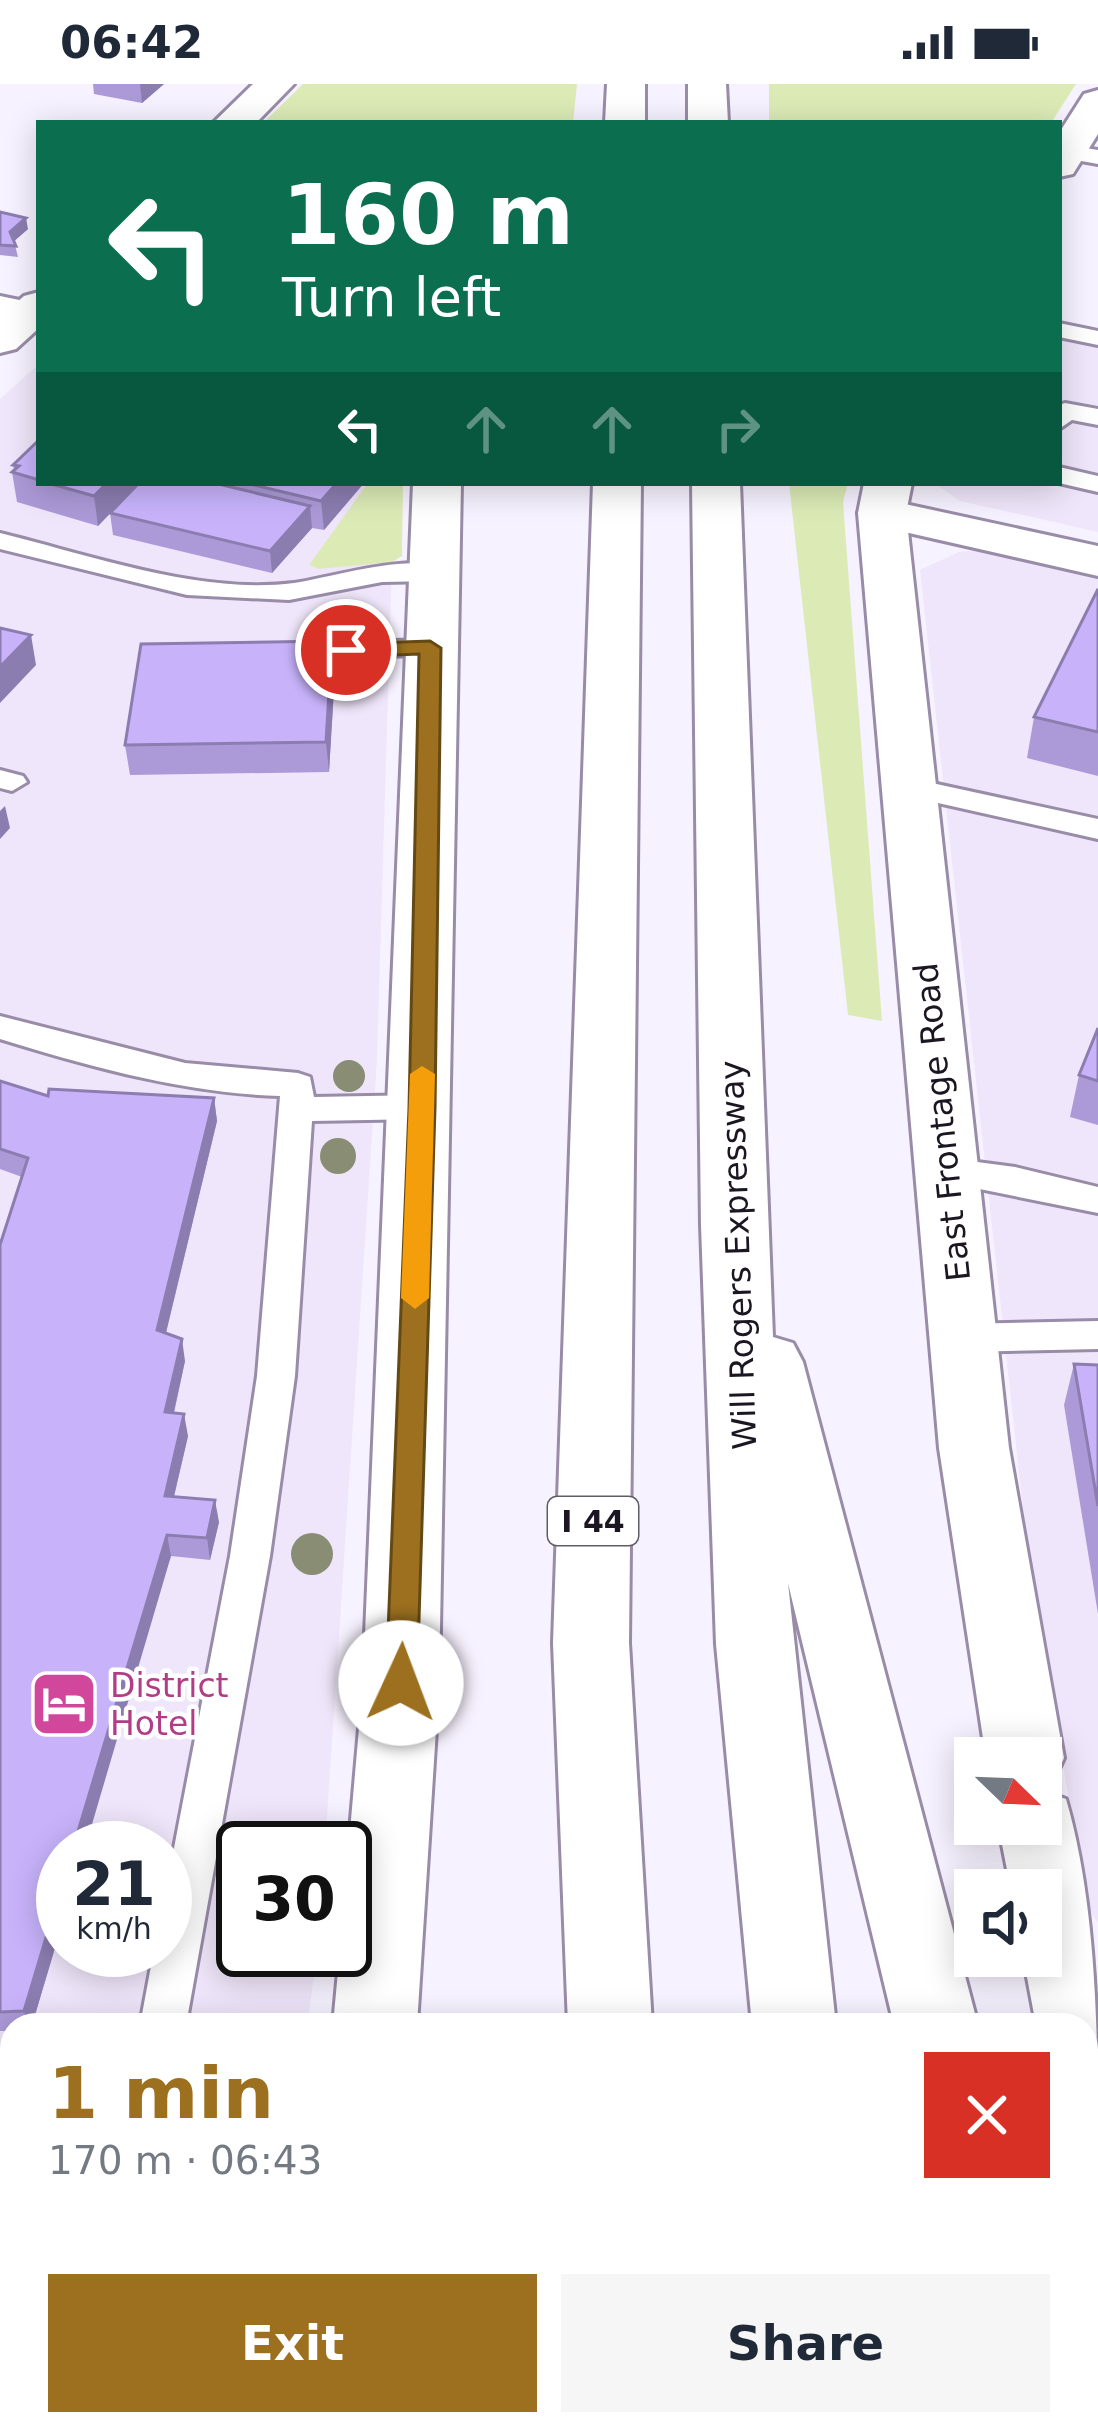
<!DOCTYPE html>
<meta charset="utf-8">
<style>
:root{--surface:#fff;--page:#f6f6f7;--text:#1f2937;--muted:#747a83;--accent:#9c701f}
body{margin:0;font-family:"DejaVu Sans",sans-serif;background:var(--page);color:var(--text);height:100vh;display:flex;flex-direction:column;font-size:45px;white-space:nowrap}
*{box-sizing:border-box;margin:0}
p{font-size:39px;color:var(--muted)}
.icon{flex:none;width:66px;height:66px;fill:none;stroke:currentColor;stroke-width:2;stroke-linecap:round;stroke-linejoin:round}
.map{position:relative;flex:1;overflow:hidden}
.panel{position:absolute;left:0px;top:1929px;width:1098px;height:423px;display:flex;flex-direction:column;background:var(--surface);border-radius:36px 36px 0 0;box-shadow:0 6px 30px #0003}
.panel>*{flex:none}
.guide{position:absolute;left:36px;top:36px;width:1026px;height:366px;border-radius:0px;box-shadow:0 6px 30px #0003;background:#0b6e4f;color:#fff;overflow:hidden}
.needle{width:78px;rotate:113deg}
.buttons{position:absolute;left:954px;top:1653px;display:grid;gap:24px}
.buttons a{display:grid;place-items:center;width:108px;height:108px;border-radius:0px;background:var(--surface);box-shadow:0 6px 30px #0003;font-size:60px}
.speed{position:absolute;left:36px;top:1737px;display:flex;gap:24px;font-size:60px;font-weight:700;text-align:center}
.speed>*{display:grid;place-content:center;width:156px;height:156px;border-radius:50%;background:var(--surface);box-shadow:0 6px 30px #0003;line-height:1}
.speed small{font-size:30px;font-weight:400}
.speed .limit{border:6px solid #111;border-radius:18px;background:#fff;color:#111}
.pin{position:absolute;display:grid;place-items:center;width:102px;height:102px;color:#fff;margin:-51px;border:6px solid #fff;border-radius:50%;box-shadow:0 3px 12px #0007}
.me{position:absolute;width:132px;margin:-66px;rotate:2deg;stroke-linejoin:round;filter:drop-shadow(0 0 9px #0008)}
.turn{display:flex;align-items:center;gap:42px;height:252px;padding:0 48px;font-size:54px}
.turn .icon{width:156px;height:156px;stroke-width:2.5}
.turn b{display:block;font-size:84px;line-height:102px}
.lanes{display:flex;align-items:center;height:114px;padding:0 48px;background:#0003;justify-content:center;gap:60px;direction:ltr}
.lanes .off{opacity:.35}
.round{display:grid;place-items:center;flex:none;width:126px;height:126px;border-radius:0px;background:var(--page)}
.headline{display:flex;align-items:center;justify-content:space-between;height:204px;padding:0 48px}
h1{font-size:72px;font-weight:700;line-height:90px;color:var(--accent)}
.cta{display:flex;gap:24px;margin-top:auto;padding:24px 48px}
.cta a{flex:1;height:138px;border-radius:0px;background:var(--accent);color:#fff;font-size:48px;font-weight:700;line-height:138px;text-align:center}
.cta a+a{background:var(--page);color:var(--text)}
.status{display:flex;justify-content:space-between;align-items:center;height:84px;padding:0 60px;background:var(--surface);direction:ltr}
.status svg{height:33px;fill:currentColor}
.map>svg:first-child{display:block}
.commercial{fill:#f0e6fb;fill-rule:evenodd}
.green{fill:#dcebb6}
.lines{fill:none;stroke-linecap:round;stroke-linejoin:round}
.service-casing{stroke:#998ca8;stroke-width:6}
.minor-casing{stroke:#998ca8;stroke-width:6}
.tertiary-casing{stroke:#998ca8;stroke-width:6}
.secondary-casing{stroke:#998ca8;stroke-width:6}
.motorway-casing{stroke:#998ca8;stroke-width:6}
.service{fill:#fff;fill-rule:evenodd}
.minor{fill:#fff;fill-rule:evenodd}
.tertiary{fill:#fff;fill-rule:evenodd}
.secondary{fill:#fff;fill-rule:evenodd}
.motorway{fill:#fff;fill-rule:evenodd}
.tree{fill:#898d73}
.wall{fill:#ac9ad8}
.shaded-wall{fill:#8c7db0}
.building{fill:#c8b3fb;stroke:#8c7db0;stroke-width:3}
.route{fill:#9c701f;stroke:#654914;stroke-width:3}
.slow{fill:#f59e0b}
.labels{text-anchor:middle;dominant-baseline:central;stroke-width:9;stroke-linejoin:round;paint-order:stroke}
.shield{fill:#fff;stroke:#5f5c64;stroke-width:3}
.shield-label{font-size:30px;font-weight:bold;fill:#1b1621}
.street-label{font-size:33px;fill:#1b1621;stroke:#fff}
.hotel-label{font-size:33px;fill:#b23c85;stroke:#fff;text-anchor:start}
</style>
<div class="status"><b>06:42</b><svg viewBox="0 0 49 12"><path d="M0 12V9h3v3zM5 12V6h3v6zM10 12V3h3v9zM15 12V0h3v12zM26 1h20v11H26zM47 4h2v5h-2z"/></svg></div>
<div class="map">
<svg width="1098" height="2351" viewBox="0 0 1098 2351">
<rect width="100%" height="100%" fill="#f7f2ff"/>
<g class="commercial">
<path d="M1059 254 1098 262V448L960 417 934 399H1059Z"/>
<path d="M39 280V399H403L392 478 377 975 325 1764H243V1866H318L307 1941H12V2340H237L234 2351H0V315ZM63 1764H165V1866H63Z"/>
<path d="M991 465 1098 489V1839L1089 1826 1033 1516 920 486 959 468Z"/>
</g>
<g class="green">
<path d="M303 0H577L573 39H263Z"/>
<path d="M769 0H1076L1051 39H769Z"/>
<path d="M368 399H403L402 472 392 478 319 485 309 481Z"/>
<path d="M789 399H848L843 418 882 937 848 931Z"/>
</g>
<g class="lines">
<g class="service-casing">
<g id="service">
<path d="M1067 61 1098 66V80L1059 73V64Z"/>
<path d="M1059 239 1098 247V261L1059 253Z"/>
<path d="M1065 319 1098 325V341L1072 336 1059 345V321Z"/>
<path d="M1059 383 1098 392V408L1059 399Z"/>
<path d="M0 449C90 471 201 511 294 499 327 495 423 464 448 489L434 497 382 498 289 516 187 511 0 465Z"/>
<path d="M430 556 444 564 440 570 284 576 270 568 284 560Z"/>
<path d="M0 686 23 692 27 698 12 707 0 704Z"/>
<path d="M909 694 1098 735V755L898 710 894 703 898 696Z"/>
<path d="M0 932 185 979 298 989 310 993 314 1013 422 1011 434 1015 439 1023 434 1031 422 1035 312 1037 295 1292 270 1472 186 1941H140L154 1866H165V1811L230 1472 257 1292 280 1012C184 1009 91 983 0 955Z"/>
<path d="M947 1074 1015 1083 1098 1103V1129L935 1096 930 1087 935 1078Z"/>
<path d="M1098 1237V1265L963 1268 950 1264 944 1254 950 1244 963 1240Z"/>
<path d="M0 1977 12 1978V2022L0 2021Z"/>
<path d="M12 2290V2340H34L33 2351H0V2295Z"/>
</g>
</g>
<g class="minor-casing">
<g id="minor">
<path d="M413 399H461L439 1599 417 1941H333L340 1866H345V1804L363 1599Z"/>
<path d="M882 415 1098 462V492L865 439 858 429 865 419Z"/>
<path d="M0 2198 12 2203V2295L0 2290Z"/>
<path d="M179 2340H327L332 2351H184Z"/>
</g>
</g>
<g class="tertiary-casing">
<path id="tertiary" d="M0 212 39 220V246L0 238Z"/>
</g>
<g class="secondary-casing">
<g id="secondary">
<path d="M253 0H294L256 39H213Z"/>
<path d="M1098 6V50L1073 90 1059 93V49L1084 10Z"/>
<path d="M39 208V244L16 265 0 269V233L24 212Z"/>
<path d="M864 399H912L906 429 1009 1364 1064 1674 1053 1698 1041 1702V1674H986L939 1364 858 429Z"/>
<path d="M1041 1706 1066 1715C1098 1825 1098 1961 1098 2079L1086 2074V1941H1036L1023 1872H1041V1806H1011L998 1740H1041Z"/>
</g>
</g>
<g class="motorway-casing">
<g id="motorway">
<path d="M607 0H645V39H605Z"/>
<path d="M688 0H726L728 39H688Z"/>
<path d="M593 399H641L629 1559 652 1941H568L553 1559Z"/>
<path d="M692 399H740L773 1253 793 1259 803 1278 978 1941H894L788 1499 836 1941H752L716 1560 701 1141Z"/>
<path d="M572 2340H666L665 2351H571Z"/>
<path d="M800 2340H894L896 2351H802Z"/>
<path d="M990 2340H1084L1086 2351H992Z"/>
</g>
</g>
<use href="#service" class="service"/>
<use href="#minor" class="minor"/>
<use href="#tertiary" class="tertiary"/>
<use href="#secondary" class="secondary"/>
<use href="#motorway" class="motorway"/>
</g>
<g class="tree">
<circle cx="349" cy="992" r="16"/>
<circle cx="338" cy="1072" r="18"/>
<circle cx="312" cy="1470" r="21"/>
</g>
<g class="wall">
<path d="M93 0H164L142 19 94 10Z"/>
<path d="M0 128 28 145 14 157 18 173 0 171Z"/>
<path d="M39 356V399H364L324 446 312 444 272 489 113 451 110 429 98 442 17 418 12 388 14 386 13 381Z"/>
<path d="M1098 505V692L1027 674 1034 633Z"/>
<path d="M335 588 329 688 130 691 125 661Z"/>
<path d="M1098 944V1041L1070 1033 1079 991Z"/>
<path d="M0 997 48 1012 214 1014 217 1037 166 1249 185 1277 174 1329 188 1352 174 1413 219 1438 210 1476 171 1472 63 1764V1837L32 1941H12V1947H0V1161L22 1093 0 1085Z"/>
<path d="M1074 1280 1098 1281V1530L1064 1321Z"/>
</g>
<g class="shaded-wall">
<path d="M140 0H164L142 19Z"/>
<path d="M26 134 28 145 12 159 10 148Z"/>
<path d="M107 399H137V402L98 442 94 412Z"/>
<path d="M337 399H364L324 446 321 417Z"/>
<path d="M310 422 312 444 272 489 270 467Z"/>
<path d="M31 551 36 581 0 619V583Z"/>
<path d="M332 557 335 588 329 688 326 658Z"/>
<path d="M5 722 10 744 0 755V727Z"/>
<path d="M214 1014 217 1037 161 1269 157 1246Z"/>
<path d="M182 1255 185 1277 169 1350 165 1328Z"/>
<path d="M184 1330 188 1352 169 1433 165 1412Z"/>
<path d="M215 1416 219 1438 210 1476 207 1454Z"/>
<path d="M167 1451 171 1472 85 1764H73Z"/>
<path d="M63 1797V1837L32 1941H29L24 1927Z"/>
</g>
<g class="building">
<path d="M0 128 26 134 10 148 16 162 0 161Z"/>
<path d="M39 356V396L12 388 19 382 13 381Z"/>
<path d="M48 399H107L94 412Z"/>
<path d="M139 399H214L310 422 270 467 110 429Z"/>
<path d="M246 399H337L321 417Z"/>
<path d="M1098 505V648L1034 633Z"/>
<path d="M0 544 31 551 0 583Z"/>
<path d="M332 557 326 658 125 661 141 560Z"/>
<path d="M1098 944V997L1079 991Z"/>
<path d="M0 997 48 1012 49 1005 214 1014 157 1246 182 1255 165 1328 184 1330 165 1412 215 1416 207 1454 167 1451 73 1764H63V1797L24 1927 0 1928V1161L28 1074 0 1065Z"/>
<path d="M1074 1280 1098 1281V1422Z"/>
</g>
<path class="route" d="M430 557 441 564 435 1024 417 1599 413 1608 401 1612 390 1608 386 1599 409 1024 419 570 346 573 335 566 346 560Z"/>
<path class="slow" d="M422 982 435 990 429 1214 415 1225 401 1214 410 990Z"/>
<defs>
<g id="hotel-square" transform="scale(3.45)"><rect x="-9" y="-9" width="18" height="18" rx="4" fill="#d1479c" stroke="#fff"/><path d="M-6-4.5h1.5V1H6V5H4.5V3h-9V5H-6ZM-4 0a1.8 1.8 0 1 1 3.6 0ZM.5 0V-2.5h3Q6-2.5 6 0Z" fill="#fff"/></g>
</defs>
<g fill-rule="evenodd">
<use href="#hotel-square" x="64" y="1620"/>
</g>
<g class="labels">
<rect class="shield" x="548" y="1413" width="90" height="48" rx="9"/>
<g class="shield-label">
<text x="593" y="1437">I 44</text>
</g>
<g class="street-label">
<text transform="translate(942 1038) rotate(-96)">East Frontage Road</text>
<text transform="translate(738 1171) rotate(-92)">Will Rogers Expressway</text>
</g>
<g class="hotel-label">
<text x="110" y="1601">District<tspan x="110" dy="38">Hotel</tspan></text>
</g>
</g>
</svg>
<div class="buttons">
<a><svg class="needle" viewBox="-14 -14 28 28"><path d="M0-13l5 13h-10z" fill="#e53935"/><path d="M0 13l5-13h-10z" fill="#747a83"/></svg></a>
<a><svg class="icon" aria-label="sound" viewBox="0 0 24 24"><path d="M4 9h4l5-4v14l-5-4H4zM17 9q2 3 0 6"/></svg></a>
</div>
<div class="speed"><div>21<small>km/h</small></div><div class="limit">30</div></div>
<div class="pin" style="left:346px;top:566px;background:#d93025"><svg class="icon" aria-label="arrive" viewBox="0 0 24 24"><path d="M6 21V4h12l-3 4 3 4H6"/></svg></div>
<svg class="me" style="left:401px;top:1599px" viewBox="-20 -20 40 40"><circle r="19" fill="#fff"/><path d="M0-13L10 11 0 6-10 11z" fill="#9c701f"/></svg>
<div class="guide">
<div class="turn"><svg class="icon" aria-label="left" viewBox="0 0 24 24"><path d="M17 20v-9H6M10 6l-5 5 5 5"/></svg><div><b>160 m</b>Turn left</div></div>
<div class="lanes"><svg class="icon" aria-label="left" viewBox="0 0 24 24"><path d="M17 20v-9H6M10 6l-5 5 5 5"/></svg><svg class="icon off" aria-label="ahead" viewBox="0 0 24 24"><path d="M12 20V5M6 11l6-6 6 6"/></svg><svg class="icon off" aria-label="ahead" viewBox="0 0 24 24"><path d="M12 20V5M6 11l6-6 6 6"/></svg><svg class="icon off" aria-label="right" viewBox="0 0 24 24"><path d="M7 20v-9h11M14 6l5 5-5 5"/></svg></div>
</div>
<section class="panel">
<div class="headline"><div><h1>1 min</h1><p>170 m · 06:43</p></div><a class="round" style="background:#d93025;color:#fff"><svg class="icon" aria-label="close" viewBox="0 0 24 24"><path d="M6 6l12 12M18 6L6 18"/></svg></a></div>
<div class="cta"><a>Exit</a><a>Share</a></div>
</section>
</div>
